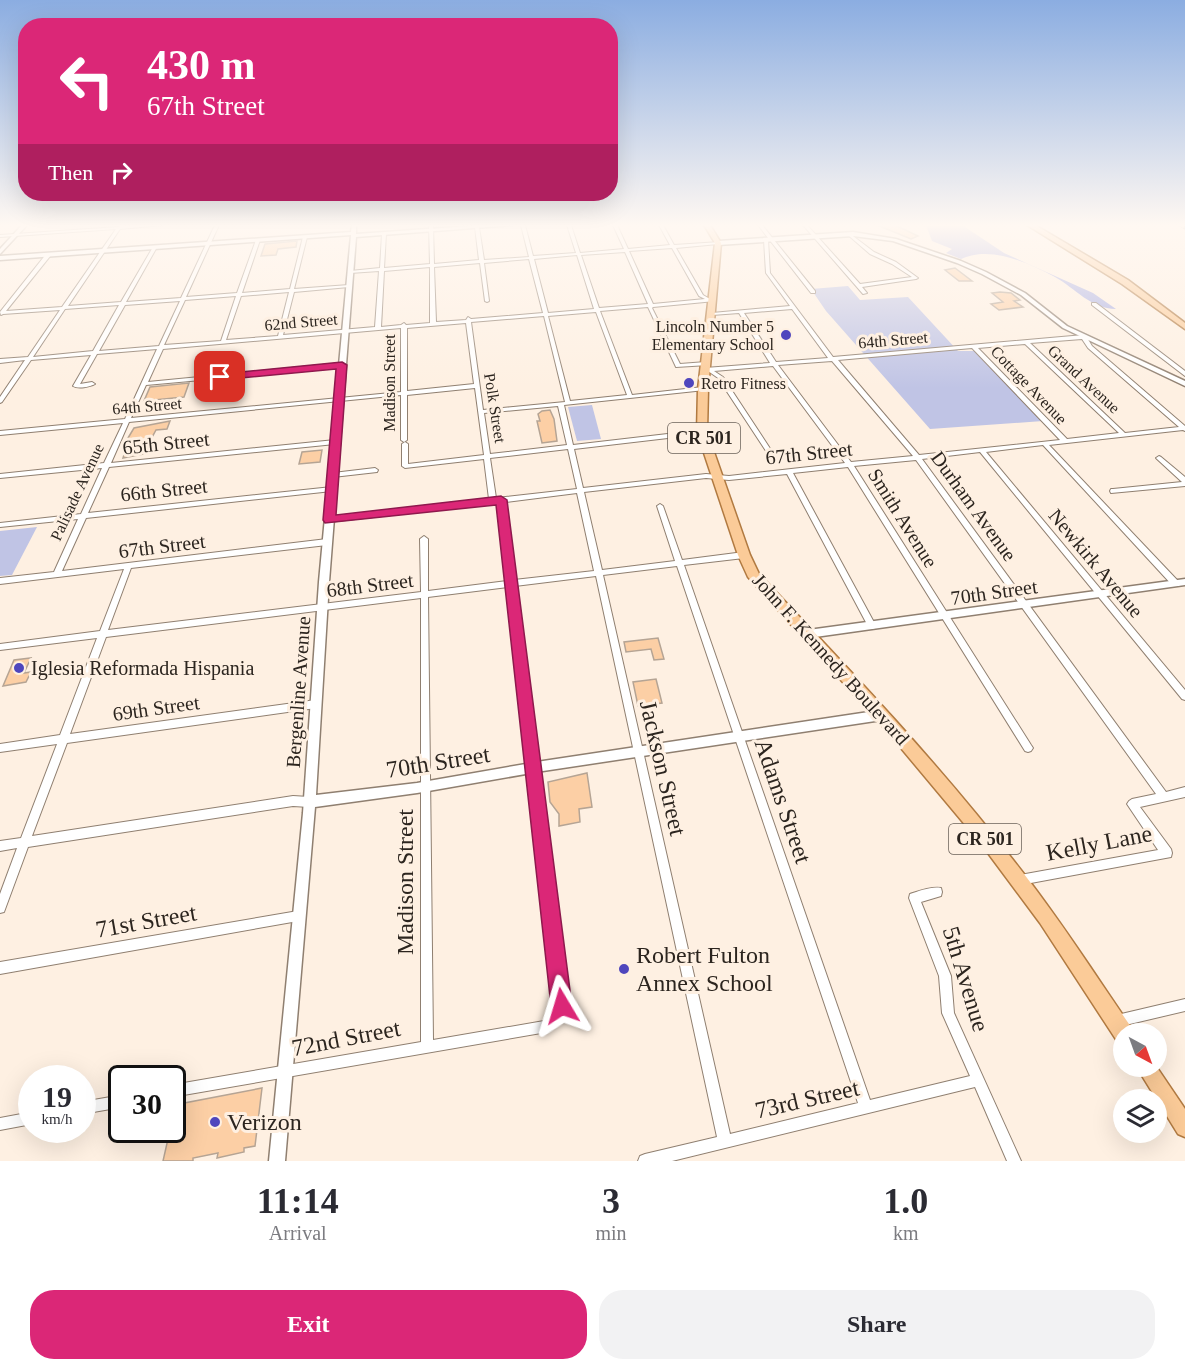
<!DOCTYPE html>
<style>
:root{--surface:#fff;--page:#f2f2f3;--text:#2b2b33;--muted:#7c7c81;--accent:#db2777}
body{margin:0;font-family:"Times New Roman",serif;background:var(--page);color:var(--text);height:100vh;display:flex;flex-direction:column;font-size:22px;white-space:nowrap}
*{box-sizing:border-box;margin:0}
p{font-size:20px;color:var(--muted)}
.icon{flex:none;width:33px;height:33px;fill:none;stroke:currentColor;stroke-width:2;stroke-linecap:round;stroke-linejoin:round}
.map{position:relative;height:1161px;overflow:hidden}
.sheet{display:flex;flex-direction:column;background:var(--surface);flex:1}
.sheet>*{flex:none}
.top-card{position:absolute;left:18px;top:18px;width:600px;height:183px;border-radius:24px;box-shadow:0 6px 24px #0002;background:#db2777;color:#fff;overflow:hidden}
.needle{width:39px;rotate:139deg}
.tools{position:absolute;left:1113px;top:1023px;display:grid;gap:12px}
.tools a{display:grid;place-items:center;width:54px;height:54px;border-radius:50%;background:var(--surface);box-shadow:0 6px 24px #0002;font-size:30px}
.speed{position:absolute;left:18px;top:1065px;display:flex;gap:12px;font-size:30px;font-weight:700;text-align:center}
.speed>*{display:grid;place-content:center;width:78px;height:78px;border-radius:50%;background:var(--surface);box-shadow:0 6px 24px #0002;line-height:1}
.speed small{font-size:15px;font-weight:400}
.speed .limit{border:3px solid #111;border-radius:9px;background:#fff;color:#111}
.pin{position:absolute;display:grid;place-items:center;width:51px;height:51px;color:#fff;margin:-26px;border-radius:12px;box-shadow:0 3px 9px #0006}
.me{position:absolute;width:66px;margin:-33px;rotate:353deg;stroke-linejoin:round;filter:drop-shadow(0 0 4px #0008)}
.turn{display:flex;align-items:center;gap:21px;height:126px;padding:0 30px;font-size:27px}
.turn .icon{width:78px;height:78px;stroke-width:2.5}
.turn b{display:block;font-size:42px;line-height:51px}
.then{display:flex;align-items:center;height:57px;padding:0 30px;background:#0003;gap:12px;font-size:22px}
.eta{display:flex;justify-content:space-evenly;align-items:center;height:102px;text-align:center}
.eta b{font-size:36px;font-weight:800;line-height:42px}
.cta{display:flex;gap:12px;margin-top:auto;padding:12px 30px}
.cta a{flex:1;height:69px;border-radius:24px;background:var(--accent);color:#fff;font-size:24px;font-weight:800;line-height:69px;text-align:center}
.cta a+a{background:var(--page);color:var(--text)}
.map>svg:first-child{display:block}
.green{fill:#c0c4e5}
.forest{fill:#aaafe3}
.building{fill:#fccfa5;stroke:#b5a494;stroke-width:1.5}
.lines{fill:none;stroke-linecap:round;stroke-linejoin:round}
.minor-casing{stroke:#8f7f70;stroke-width:2}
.tertiary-casing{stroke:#8f7f70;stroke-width:3}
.primary-casing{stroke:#b17a41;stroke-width:3}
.minor{fill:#fff;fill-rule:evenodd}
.tertiary{fill:#fff;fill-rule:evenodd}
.primary{fill:#fbcb98;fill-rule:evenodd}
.rail-casing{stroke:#554d45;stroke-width:3}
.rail{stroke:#fef0e2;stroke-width:1.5;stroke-dasharray:4.5;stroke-linecap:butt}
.route{fill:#db2777;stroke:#8e194d;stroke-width:1.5}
.poi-dot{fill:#4f46bd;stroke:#fef0e2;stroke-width:2}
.labels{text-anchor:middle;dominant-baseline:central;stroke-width:6;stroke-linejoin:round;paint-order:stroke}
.far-street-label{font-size:16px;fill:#2c251f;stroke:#fef0e2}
.far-poi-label{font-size:16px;fill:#2c251f;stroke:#fef0e2;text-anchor:end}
.shield{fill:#fef0e2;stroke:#6b625a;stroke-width:1.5}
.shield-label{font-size:18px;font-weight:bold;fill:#2c251f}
.street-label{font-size:20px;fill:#2c251f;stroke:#fef0e2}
.poi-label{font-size:20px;fill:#2c251f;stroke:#fef0e2;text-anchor:start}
.near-street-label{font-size:24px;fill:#2c251f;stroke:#fef0e2}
.near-poi-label{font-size:24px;fill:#2c251f;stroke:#fef0e2;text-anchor:start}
</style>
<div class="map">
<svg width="1185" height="1161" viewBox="0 0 1185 1161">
<rect width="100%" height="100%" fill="#fef0e2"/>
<g class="green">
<path d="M848 286 860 300 908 297 958 351H975L1043 421 930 429 826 311 811 289Z"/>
<path d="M592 405 601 439 577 441 568 407Z"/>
<path d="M37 527 12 575 0 576V531Z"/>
</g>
<path class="forest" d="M926 225H962L1004 253 1093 293 1116 309C1091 309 1075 288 1055 277 1028 263 991 245 961 259L946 253 952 249 932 241Z"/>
<g class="building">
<path d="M877 225H895L918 236 911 239Z"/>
<path d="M297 241 296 247 278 249 276 255 261 256 265 244Z"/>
<path d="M955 268 972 281H959L945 270Z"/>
<path d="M1000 292 1011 293 1020 300 1014 301 1023 307 999 310 991 304 1003 302 992 293Z"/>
<path d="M189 383 184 397 144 401 150 387Z"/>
<path d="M550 410 554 419 557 441 542 443 537 421H540L538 414 542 411Z"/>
<path d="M170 421 167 429 156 430 143 454 123 458 127 445 125 443 134 428Z"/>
<path d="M322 450 320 462 299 464 302 452Z"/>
<path d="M658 638 664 659 654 660 651 649 626 652 624 642Z"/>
<path d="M31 658 24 673 31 672 26 682 3 686 14 660Z"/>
<path d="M656 679 662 703 638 706 633 682Z"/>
<path d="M587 773 592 807 579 809 580 822 559 826V814L550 802 548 782Z"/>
<path d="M262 1088 255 1146 244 1148V1152L217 1158 218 1153 193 1158V1161H163L170 1130H172L174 1105Z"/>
</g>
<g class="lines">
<g class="minor-casing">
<g id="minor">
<path d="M119 225H123L122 226 162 225 120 229 68 306 121 302 153 247 155 246 157 247 126 302 181 298 215 225H219L186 297 237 293 256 240 258 239 260 240 242 293 290 289 303 237 305 236 307 237 294 289 349 285 351 286 349 287 294 292 283 335 375 327 379 271 350 273 348 272 350 271 380 268 382 234 384 233 386 234 384 268 430 264 429 225H433L434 264 479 260 475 227 477 226 479 227 484 260 529 257 521 225H525L533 256 576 253 567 225H571L580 253 624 249 613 225H617L628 249 670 245 659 225H663L674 245 720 242V243L718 244 676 248 703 295 710 299H715V301L653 307 652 308 680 364 706 362 708 363V365L676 367 648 307 600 311 632 395 703 387 705 388V390L564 405 573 445 702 430 705 432 702 434 574 449 583 488 706 474 729 476 845 463 773 366 714 371 723 377 771 450 768 452 766 451 718 378 708 371 702 370 705 368 770 363 739 313 712 315 710 314 712 313 790 306 766 273 764 240 766 239 768 240 770 273 833 357 1084 335 1086 336 1092 346 1185 426V431L1183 430 1049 445 1179 582 1180 584 1179 586H1173L1043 445 986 452 1185 690V700L1182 699 980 452 922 459 1166 792 1185 787V797L1140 807 1171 849 1172 853 1171 857 1020 885 1016 884 1015 880 1016 876 1020 875 1158 850 1127 804 1129 801 1132 799 1156 794 916 460 854 466 1031 745 1033 748 1031 751 1028 752 1025 751 848 467 793 473 876 626 875 628 872 629 869 628 787 474 729 480 706 478 584 492 602 570 675 561 657 506 660 504 663 506 682 560 744 552 747 553 748 555 747 557 744 558 684 565 870 1100 970 1076 942 1013 939 976 909 898 910 894C919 891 932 886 941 888L942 892 941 896 921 902 951 976 954 1013 1021 1161H1007L975 1087 672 1161H638L640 1156 645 1154 717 1137 596 576 515 586 568 1006C564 1016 557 1027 547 1032L172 1097V1085L421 1042V598L106 637 70 734 316 700 319 701 320 704 319 707 316 708 67 743 32 836 293 796 309 797 312 799 314 802 312 805 309 807 293 806 28 847 4 912 0 913V894L17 848 0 851V841L21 838 57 744 0 752V744L60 735 97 638 0 650V644L100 631 124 569 0 584V578L54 572 78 519 0 527V523L81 514 102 468 0 478V474L104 463 123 423 0 435V431L125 419 157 349 97 354 80 384 92 382 95 384C90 387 78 389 73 386L91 355 31 360 2 402 0 403V397L25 360 0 363V359L28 357 60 310 3 314 1 315 0 312 47 253H49L51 254V255L6 311 62 307 116 229 0 237V235L118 227ZM672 248 699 296 705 299 653 304 629 251ZM625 252 648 304 599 308 581 255ZM577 255 594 309 548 313 534 259ZM529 259 543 313 471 319 468 317 466 320 436 322 434 267 480 263 485 301 487 302 489 301 484 263ZM430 267V323L406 325 404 323 401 325 381 327 384 271ZM289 292 278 336 226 340 241 296ZM236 296 221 341 164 345 185 300ZM180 301 159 346 99 351 125 305ZM119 305 93 351 33 357 65 309ZM792 309 828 358 776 362 744 313ZM596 312 627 395 570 401 548 316ZM544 316 565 402 483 410 471 322ZM466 323 474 384 407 391V328ZM401 328V392L131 418 146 385 342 367 345 365 342 363 148 382 163 349ZM1082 339 1088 348 1179 427 1125 433 1030 343ZM1025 344 1119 433 1067 439 978 348ZM972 348 1060 440 919 455 838 360ZM832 361 913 456 851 462 778 365ZM475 388 484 455 408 464V444L405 442 402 444V466L405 468 484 459 489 499 329 518 326 520 329 522 498 503 507 581 428 591V539L424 536 420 539 421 592 108 630 131 568 327 545 331 542 327 539 62 571 86 518 332 491 335 489 332 487 88 513 109 467 335 444 338 442 335 440 111 463 129 422 401 395V440L404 442 407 440V395ZM558 406 567 445 490 454 484 413ZM568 449 577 489 496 498 490 458ZM577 493 594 571 514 580 505 502ZM677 566 858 1103 730 1134 603 575ZM508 587 556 1005 549 1016 544 1021 433 1040 428 597Z"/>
<path d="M758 225H762L815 291V293H811Z"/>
<path d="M803 225H807L860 284 912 277 892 264 870 254 848 235 847 234 849 233 874 252 896 262 918 278 916 279 862 287 867 293 863 294Z"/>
<path d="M1092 303H1096L1185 371V376L1092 305Z"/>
<path d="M1159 456 1161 457 1185 477V486L1111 493 1110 491 1111 489H1113L1182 482 1157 459 1156 458Z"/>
<path d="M375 468 378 470 377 472 333 477 330 475 333 473Z"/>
<path d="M298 911 302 912 303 916 302 920 298 921 0 974V962Z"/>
<path d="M1185 999V1011L1117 1027 1113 1025 1111 1021 1113 1017 1117 1015Z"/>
<path d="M122 1095V1107L82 1114V1102Z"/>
<path d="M32 1112V1124L0 1130V1118Z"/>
</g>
</g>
<g class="tertiary-casing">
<g id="tertiary">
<path d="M22 225H27L0 254V249Z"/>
<path d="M352 225H356V234L485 225H512L356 237 329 582 316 795 417 783 543 761 882 710 886 712 887 715 886 718 882 720 543 771 417 793 315 807 285 1161H269L303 813 319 582 351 235 0 260V256L351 232Z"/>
<path d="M853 232 896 239 961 261 986 272 1025 293 1067 326 1185 381V386L1063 328 1021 295 982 274 957 263 893 241 853 236 718 245 715 243 718 241Z"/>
<path d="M1185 579V585L808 638 805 637 803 634 805 631 808 630Z"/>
</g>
</g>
<g class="primary-casing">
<g id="primary">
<path d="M704 225H710L721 243 708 389 707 432 750 555 759 574C851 671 943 768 1024 874 1062 923 1096 976 1131 1027L1133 1034H1124V1043L1117 1041 1040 923 982 845 885 729 748 577 738 555 697 432 698 389 715 243Z"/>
<path d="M1027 225H1035L1128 280 1185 323V329L1122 284Z"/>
<path d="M1136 1066H1156L1185 1109V1137L1178 1134Z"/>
</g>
</g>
<use href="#minor" class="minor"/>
<use href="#tertiary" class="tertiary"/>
<use href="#primary" class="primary"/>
<g class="rail-casing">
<path id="rail" d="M1180 225 1185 228"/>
</g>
<use href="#rail" class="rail"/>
</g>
<linearGradient id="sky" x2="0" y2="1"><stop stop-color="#8bade1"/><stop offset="0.58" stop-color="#fff8f2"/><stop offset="1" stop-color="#fff8f2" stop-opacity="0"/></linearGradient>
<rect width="1185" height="388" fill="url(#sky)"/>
<path class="route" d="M342 362 347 365 336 515 501 496 507 500 572 1006 569 1013 562 1017 554 1013 551 1006 496 505 325 523 323 520 336 369 220 380 215 377 220 374Z"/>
<g class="poi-dot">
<circle cx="786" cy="335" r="6"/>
<circle cx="689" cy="383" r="6"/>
<circle cx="19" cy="668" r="6"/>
<circle cx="624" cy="969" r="6"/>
<circle cx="215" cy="1122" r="6"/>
</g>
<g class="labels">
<g class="far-street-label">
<text transform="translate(301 322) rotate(-5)">62nd Street</text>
<text transform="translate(893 340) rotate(-5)">64th Street</text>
<text transform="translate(1084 379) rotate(43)">Grand Avenue</text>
<text transform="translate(389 383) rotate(-90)">Madison Street</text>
<text transform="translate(1029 385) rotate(46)">Cottage Avenue</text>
<text transform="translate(147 406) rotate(-5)">64th Street</text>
<text transform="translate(495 408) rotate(81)">Polk Street</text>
<text transform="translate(77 492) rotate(-65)">Palisade Avenue</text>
</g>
<g class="far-poi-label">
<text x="774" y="326">Lincoln Number 5<tspan x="774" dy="18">Elementary School</tspan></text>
<text x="701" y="383" text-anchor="start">Retro Fitness</text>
</g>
<g class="shield">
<rect x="668" y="423" width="72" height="30" rx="4.5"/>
<rect x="949" y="824" width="72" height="30" rx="4.5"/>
</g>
<g class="shield-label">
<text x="704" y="438">CR 501</text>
<text x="985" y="839">CR 501</text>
</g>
<g class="street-label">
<text transform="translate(166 443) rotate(-6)">65th Street</text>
<text transform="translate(809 453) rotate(-6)">67th Street</text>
<text transform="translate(164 490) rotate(-6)">66th Street</text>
<text transform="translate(974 506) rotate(54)">Durham Avenue</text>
<text transform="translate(903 518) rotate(58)">Smith Avenue</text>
<text transform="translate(162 546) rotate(-7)">67th Street</text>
<text transform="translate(1096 563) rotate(50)">Newkirk Avenue</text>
<text transform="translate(370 585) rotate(-7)">68th Street</text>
<text transform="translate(994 592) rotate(-8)">70th Street</text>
<text transform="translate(831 659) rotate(48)">John F. Kennedy Boulevard</text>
<text transform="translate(298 692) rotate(-86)">Bergenline Avenue</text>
<text transform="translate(156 708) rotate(-8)">69th Street</text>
</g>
<g class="poi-label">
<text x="31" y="668">Iglesia Reformada Hispania</text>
</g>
<g class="near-street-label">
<text transform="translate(438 762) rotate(-9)">70th Street</text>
<text transform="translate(663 768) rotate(77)">Jackson Street</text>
<text transform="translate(783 801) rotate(71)">Adams Street</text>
<text transform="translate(1099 843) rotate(-11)">Kelly Lane</text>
<text transform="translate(405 882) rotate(-90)">Madison Street</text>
<text transform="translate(146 921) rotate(-10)">71st Street</text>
<text transform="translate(966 979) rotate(73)">5th Avenue</text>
<text transform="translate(346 1038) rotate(-11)">72nd Street</text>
<text transform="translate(807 1099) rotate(-13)">73rd Street</text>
</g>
<g class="near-poi-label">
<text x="636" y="955">Robert Fulton<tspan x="636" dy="28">Annex School</tspan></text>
<text x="227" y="1122">Verizon</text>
</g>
</g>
</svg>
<div class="tools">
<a><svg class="needle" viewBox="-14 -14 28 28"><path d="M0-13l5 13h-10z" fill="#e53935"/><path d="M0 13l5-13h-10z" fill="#7c7c81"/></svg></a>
<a><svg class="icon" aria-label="layers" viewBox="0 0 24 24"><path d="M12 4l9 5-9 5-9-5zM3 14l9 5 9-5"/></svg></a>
</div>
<div class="speed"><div>19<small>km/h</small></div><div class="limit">30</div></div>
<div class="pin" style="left:220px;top:377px;background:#d93025"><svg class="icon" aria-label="arrive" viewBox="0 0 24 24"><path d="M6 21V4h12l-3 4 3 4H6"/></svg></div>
<svg class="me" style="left:562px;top:1006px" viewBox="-20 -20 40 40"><path d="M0-17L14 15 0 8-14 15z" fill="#db2777" stroke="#fff" stroke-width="4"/></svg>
<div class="top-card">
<div class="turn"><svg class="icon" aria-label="left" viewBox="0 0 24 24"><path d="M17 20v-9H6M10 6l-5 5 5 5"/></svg><div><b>430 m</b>67th Street</div></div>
<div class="then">Then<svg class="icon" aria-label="right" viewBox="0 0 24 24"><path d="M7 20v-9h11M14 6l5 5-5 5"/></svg></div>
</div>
</div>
<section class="sheet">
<div class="eta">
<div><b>11:14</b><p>Arrival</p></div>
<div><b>3</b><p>min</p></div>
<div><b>1.0</b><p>km</p></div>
</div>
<div class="cta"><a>Exit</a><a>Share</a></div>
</section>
